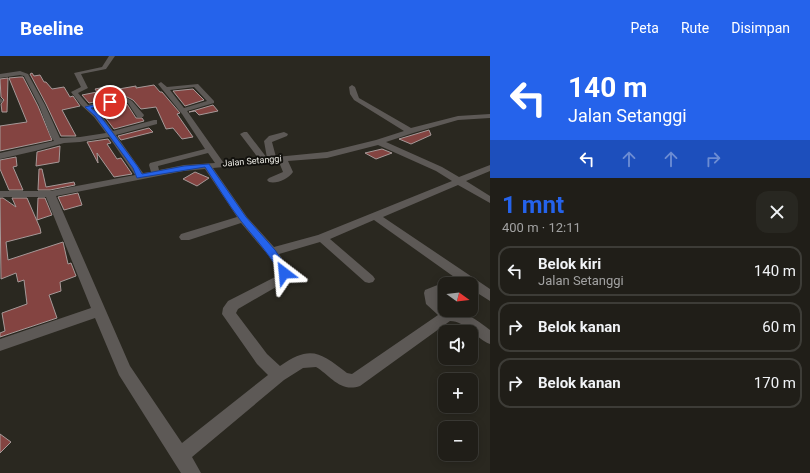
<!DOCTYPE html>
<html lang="id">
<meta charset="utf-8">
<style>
:root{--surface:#201e18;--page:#282721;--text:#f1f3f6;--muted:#a2a2a2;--line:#3d3c37;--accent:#2563eb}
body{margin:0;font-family:Roboto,sans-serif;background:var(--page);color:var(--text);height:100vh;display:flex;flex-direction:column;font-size:15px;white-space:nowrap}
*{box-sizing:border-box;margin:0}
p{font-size:13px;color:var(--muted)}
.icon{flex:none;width:22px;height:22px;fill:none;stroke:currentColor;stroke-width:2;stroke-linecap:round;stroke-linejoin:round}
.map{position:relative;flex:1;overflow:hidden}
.drawer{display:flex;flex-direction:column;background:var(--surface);width:320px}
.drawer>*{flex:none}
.guide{background:#2563eb;color:#fff;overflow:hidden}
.needle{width:26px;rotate:105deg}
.fabs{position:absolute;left:438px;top:221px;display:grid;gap:8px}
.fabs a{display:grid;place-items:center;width:40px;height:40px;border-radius:8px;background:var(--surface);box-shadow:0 2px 10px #0003,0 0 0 1px var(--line);font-size:20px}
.pin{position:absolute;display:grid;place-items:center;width:34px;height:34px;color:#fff;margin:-17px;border:2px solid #fff;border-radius:50%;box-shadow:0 1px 4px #0007}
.me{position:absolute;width:44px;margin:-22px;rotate:331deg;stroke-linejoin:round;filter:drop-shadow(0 0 3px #0008)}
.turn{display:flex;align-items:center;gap:14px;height:84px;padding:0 12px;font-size:18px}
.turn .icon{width:52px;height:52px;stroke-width:2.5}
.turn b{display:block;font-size:28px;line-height:34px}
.lanes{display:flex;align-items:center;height:38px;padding:0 12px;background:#0003;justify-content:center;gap:20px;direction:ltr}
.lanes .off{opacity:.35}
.round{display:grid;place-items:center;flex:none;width:42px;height:42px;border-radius:12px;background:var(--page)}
.headline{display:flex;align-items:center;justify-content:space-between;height:68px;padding:0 12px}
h1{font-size:24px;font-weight:700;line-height:30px;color:var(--accent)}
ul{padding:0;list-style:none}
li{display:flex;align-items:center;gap:12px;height:50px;margin:0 8px 6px;padding:0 4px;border:2px solid var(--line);border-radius:12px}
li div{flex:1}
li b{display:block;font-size:15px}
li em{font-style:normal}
header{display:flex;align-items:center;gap:24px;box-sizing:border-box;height:56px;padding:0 20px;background:var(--accent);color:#fff}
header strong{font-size:19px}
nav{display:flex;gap:22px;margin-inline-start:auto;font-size:14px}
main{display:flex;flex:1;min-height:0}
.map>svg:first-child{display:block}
.building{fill:#844441;stroke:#a69998}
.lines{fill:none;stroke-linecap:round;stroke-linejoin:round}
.street{fill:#5d5956;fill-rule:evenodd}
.route{fill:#2563eb;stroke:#184099}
.labels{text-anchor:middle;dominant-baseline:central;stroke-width:4;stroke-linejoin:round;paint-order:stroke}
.far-street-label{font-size:9px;fill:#edece6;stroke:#12110d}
</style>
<header>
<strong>Beeline</strong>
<nav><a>Peta</a><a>Rute</a><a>Disimpan</a></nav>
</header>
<main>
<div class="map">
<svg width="490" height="417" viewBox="0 0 490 417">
<rect width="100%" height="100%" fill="#2a2820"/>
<g class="building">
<path d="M32 17 34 20 40 19 44 26H46L52 33 64 31 70 41 73 40 80 50 62 54 76 80H61L46 48 30 18Z"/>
<path d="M20 21H23L38 50 52 84 0 95V70L27 66 9 22Z"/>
<path d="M8 22 7 56H2L1 48 4 44 1 41 0 23Z"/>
<path d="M154 29 160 36H162L180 57 177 58 193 81 182 83 173 72 166 73 156 51 141 53 133 44 125 40 89 47 82 39 97 36 95 33 111 30 113 34 136 30V32Z"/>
<path d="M193 33 204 44 185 50 173 35Z"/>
<path d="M124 47 127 48 136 62H142L144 65 114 73 101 56 96 53Z"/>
<path d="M213 49 218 55 199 59 195 55 189 56Z"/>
<path d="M149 72 153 76 121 84 118 80Z"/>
<path d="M429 74 431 79 411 88 399 83Z"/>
<path d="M108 83 111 87 107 88 117 103 121 102 132 118 114 121 97 97 98 107 87 86Z"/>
<path d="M60 90 59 106 36 110 37 96Z"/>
<path d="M382 93 392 97 376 103 365 97Z"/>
<path d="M16 101 17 110 13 111 23 134H9L0 113V104Z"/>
<path d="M39 113H42L46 131 74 126 75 129 50 134H38Z"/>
<path d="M195 116 209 122 197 130 183 123Z"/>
<path d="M78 137 82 149 64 154 58 141Z"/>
<path d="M0 142H3L16 151 12 142H27L40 172 41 177 6 186 8 204 63 186 68 208 71 207 76 220 60 226 61 235 49 239 57 262 0 281V277L5 275 2 257 27 248 24 224 18 226 16 217 1 223Z"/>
<path d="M38 142H45L52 159 37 164Z"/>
<path d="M0 378 11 386 0 397Z"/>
</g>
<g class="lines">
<g class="street">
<path d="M109 0H115L106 13 81 18 88 32 78 37 88 49 125 41 132 45 144 59 143 61H137L128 47 124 45 92 52 100 57 113 75 154 64H157V68L116 79 143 117 151 116 149 109 150 107 205 93 182 58 158 28 161 26 167 31 198 28 214 45V47L187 55 223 106 259 103 240 78 244 76H247L267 102 264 85 269 80 284 76 288 78 287 80 272 86 276 101 327 96 376 84 404 75 354 44 350 38 349 31 352 29 355 31 359 42 411 72 458 60 490 58V62L458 64 413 77 386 86 442 111 459 121 490 109V115L466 125 490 140V147L458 129 383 161 490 233V245L471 233V228H464L374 164 330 183 373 220 375 223 373 226 369 227 365 226 320 186 279 198 290 214 289 220 283 227 238 253 236 257 267 298 280 310C311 288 321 297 347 317L352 318 438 259 426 248 424 237 425 234 445 226 450 228H445V236L437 239V242L445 250V254C463 254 476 263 490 274V288C476 283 466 265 450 265L360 330C340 337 330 319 316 311L303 312 284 324 192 401 201 417H181L174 406 119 319 95 262 0 295V283L91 252 46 141H0V135H50L135 119 109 81 80 86 64 87 35 95 0 103V97L54 85 50 79 39 49 24 20 20 19 0 22V18L20 15 28 18 45 49 60 82 80 81 106 77 94 61 81 49 71 36 81 31 74 17 102 11ZM194 31 207 45 184 52 170 34ZM378 89 436 115 452 125 318 179 274 191 247 161 213 112 279 106 283 116 269 122 267 124 269 126C277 128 288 123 293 116L288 105 327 102ZM208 97 215 107 184 109 159 114 158 110ZM205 113 237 161 181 178 179 181 181 184H189L241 167 268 199 278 214 275 221 228 245 223 252 222 258 257 308 268 319 182 387 130 310 56 140 184 115Z"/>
<path d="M0 42 3 44 2 46 0 47Z"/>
</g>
</g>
<path class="route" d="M110 45 113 46 112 47 91 52 99 58 138 111 142 118 184 110 209 108 246 161 275 194 289 214 287 220H281C271 199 255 183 241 165 228 148 217 129 205 111L137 122 133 112 95 60 85 51Z"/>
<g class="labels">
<g class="far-street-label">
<text transform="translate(252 105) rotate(-5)">Jalan Setanggi</text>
</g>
</g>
</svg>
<div class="fabs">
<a><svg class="needle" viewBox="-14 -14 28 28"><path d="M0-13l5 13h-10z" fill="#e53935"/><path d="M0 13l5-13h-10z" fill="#a2a2a2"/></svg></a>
<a><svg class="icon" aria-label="sound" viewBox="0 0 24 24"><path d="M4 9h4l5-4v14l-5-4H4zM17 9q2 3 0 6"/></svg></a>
<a>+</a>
<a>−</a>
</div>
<div class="pin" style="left:110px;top:46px;background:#d93025"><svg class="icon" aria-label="arrive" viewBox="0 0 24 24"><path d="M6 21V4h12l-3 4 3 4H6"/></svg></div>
<svg class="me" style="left:284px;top:217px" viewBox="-20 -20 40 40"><path d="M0-17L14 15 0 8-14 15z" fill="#2563eb" stroke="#fff" stroke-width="4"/></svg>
</div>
<section class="drawer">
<div class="guide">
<div class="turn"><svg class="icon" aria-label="left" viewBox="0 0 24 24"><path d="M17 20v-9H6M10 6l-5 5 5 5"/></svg><div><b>140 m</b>Jalan Setanggi</div></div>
<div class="lanes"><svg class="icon" aria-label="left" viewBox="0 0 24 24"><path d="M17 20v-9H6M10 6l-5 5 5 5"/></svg><svg class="icon off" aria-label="ahead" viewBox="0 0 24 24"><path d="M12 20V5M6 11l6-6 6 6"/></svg><svg class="icon off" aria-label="ahead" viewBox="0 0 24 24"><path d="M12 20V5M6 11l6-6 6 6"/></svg><svg class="icon off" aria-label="right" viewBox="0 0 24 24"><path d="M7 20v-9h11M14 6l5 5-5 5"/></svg></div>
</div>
<div class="headline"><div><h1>1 mnt</h1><p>400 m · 12:11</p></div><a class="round"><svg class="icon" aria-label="close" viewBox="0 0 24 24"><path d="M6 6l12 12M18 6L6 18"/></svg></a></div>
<ul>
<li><svg class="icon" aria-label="left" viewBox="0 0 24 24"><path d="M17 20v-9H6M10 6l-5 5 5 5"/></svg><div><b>Belok kiri</b><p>Jalan Setanggi</p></div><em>140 m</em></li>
<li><svg class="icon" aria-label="right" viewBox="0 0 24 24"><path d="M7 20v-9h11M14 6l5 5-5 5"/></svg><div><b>Belok kanan</b></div><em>60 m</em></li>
<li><svg class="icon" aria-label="right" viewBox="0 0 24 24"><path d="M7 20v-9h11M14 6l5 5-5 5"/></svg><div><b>Belok kanan</b></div><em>170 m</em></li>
</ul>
</section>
</main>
